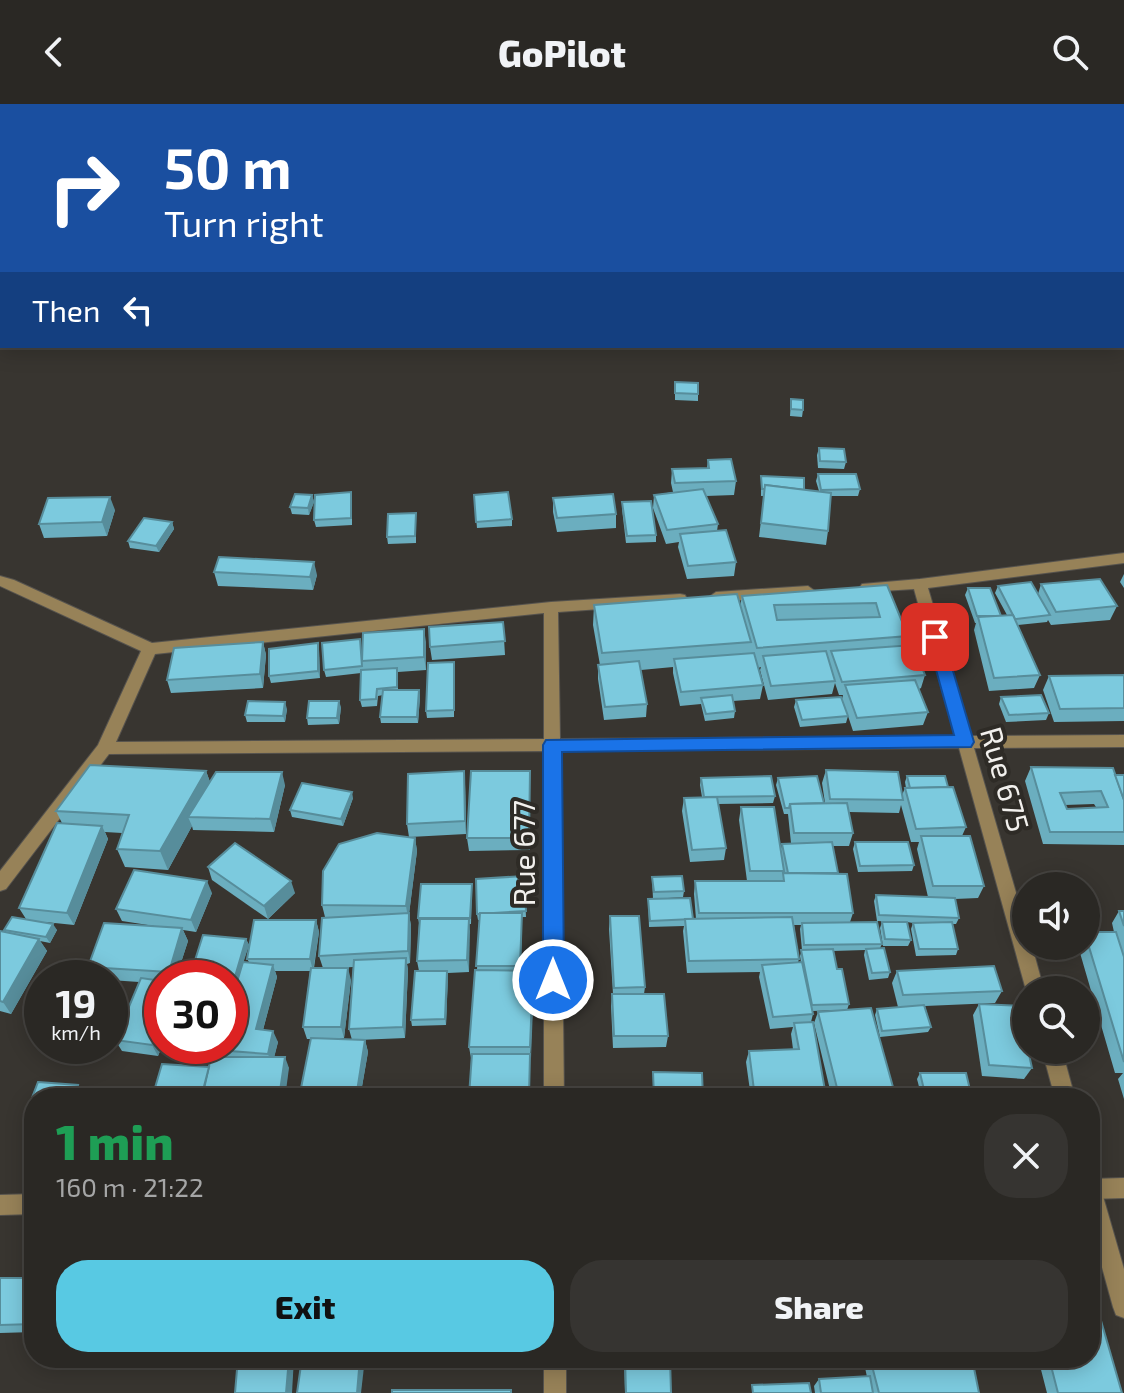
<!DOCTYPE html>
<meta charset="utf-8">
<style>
:root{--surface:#2a2824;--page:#363431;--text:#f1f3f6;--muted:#a5a6a6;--line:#464441;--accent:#58c9e3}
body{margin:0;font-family:"Exo 2",sans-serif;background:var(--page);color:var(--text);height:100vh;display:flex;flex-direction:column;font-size:30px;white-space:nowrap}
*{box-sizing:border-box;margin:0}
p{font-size:26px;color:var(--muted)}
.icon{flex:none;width:44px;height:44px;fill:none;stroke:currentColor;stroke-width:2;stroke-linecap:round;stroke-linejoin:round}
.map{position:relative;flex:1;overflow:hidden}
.sheet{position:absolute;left:24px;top:984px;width:1076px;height:280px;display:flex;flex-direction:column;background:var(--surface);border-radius:32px;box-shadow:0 4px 20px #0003,0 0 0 2px var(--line)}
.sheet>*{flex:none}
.banner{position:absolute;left:0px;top:0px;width:1124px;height:244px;box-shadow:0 4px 20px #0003,0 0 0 2px var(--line);background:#1a4fa0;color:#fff;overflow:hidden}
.buttons{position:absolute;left:1012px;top:768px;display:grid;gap:16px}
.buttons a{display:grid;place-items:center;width:88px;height:88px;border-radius:50%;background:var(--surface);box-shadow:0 4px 20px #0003,0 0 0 2px var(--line);font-size:40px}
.speed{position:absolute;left:24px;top:856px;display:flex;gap:16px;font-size:40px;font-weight:700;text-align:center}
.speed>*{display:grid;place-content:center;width:104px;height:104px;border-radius:50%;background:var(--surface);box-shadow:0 4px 20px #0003,0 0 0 2px var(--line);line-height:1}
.speed small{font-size:20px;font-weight:400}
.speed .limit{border:12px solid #d22;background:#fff;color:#111}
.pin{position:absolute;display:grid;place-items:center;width:68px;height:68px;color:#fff;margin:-34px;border-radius:16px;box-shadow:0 4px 12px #0006}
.me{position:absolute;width:88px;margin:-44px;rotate:0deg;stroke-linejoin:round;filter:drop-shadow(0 0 6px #0008)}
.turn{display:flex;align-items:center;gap:28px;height:168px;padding:0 32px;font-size:36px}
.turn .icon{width:104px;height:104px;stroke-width:2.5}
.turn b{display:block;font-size:56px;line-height:68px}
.then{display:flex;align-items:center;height:76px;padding:0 32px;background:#0003;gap:16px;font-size:30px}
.round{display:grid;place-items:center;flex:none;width:84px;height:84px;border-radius:32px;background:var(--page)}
.headline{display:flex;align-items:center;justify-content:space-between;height:136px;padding:0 32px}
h1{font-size:48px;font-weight:800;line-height:60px;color:#1e9e55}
.action{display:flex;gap:16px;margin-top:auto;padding:16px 32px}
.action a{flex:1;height:92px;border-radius:32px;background:var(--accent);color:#111;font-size:32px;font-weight:800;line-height:92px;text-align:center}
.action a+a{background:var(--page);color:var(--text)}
header{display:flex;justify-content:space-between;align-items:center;height:104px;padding:0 32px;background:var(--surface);font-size:36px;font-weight:800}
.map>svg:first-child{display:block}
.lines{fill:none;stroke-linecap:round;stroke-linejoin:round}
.minor-casing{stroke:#56534e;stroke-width:2}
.tertiary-casing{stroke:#56534e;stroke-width:2}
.minor{fill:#978258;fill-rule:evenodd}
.tertiary{fill:#978258;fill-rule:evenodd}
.wall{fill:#6baebf;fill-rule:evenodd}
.shaded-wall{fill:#578d9b}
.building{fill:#7ccade;stroke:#578d9b;stroke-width:2;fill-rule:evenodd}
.route{fill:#1a73e8;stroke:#114b97;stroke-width:2}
.labels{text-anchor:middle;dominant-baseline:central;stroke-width:8;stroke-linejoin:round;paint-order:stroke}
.street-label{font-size:30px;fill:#f2f0ed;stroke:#2e2b26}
</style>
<header><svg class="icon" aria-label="back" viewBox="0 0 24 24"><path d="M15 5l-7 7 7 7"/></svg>GoPilot<svg class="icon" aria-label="search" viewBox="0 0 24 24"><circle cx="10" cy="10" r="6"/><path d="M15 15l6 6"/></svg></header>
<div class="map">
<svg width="1124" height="1289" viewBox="0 0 1124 1289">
<rect width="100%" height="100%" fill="#383530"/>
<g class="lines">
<g class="minor-casing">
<g id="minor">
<rect x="0" y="152" width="2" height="6"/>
<path d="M1124 449V459L928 484 971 632 1124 631V643L974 644 1026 823V842H1032L1044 886H1026L959 644 560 647 564 994H544V647L109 650 6 785 0 787V767L98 641 141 547 0 482V472L14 476 152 539 551 498 680 490 685 491 687 495 685 499 558 508 560 635 955 632 914 485 867 488 860 483 862 480 920 475ZM544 509V635L116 638 155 550Z"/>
<path d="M808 482 815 487 813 490 716 498 709 493 716 488Z"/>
<path d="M1042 946H1062L1075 994H1055Z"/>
<path d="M1090 1072 1097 1075 1100 1082 1124 1165V1214L1116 1211 1113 1203 1090 1120Z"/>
<rect x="544" y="1254" width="22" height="35"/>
</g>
</g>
<g class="tertiary-casing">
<g id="tertiary">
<path d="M1124 1074V1094L1090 1095V1075Z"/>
<path d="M34 1090V1110L0 1111V1091Z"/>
</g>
</g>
<use href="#minor" class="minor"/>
<use href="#tertiary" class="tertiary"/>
</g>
<g class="wall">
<path d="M675 278 698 290V297L675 296Z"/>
<path d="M791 295 803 306 802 313 790 312Z"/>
<path d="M819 344 846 358 844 365 818 364 817 351Z"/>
<path d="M708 356 736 377 734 391 706 392 718 420 717 427 736 458 734 472 687 475 678 443 679 438 666 440 653 404 654 391 673 388 671 379 672 365 707 364Z"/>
<path d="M818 370 860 385 858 392H831L828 427 826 441 759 433 764 392H761V372L804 386 819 387 816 377Z"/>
<path d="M312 391 314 398 309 411 292 410 290 403Z"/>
<path d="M474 391 512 415V422L477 424Z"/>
<path d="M553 394 616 410V424L557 428 553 408Z"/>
<path d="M352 395V421L316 423 314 416Z"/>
<path d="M622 398 656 431V438L626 439 622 405Z"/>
<path d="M115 406 107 432 44 434 39 420Z"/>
<path d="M416 416V439L388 440 387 433Z"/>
<path d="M172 418 174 425 159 448 130 444 128 437Z"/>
<path d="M214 468 317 471 313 486 218 482Z"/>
<path d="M1124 470V484L1120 478Z"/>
<path d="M1041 480 1117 502 1110 516 1051 521 1048 516 1047 518 1018 521 1040 571 1034 584 989 587 974 526 976 519H975L965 491 968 484 1001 512 1007 511 995 489 998 482 1038 490Z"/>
<path d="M887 481 908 532 905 541 925 571 921 584 919 585 928 608 923 621 853 627 848 612 846 619 800 623 794 603 796 596 842 595 843 591H839L835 579 832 590 768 596 760 566 761 563 758 564 763 581 760 595 733 597 735 607 734 614 705 617 701 600 680 602 673 569V563L641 566 647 600 646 613 604 616 598 575V561H600L593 521 594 501 740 503 742 492Z"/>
<path d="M503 518 505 551 432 556 430 543Z"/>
<path d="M360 535 362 554 426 538V566L398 568V586H419L420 593 418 619H381L380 613 383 591 378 592 377 602 362 603 360 596 361 569 326 573 324 566Z"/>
<path d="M263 538 266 551 263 584 171 589 167 576Z"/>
<path d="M319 546 320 574 271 579 269 572Z"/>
<path d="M454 558V613L427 614 426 607Z"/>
<path d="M1124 571V617L1054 618 1043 586 1049 572Z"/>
<path d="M1001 593 1049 609 1046 616 1006 618 999 600Z"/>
<path d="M341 603 339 620 308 621 307 614Z"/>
<path d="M287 605 285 618H247L245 611Z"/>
<path d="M1031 663 1124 671V741L1043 740 1025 677ZM1094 700 1096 703 1067 705 1065 701Z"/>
<path d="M826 666 902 691 905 684H906L905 678 907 672 948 683 966 723 962 732 984 782 978 794 955 795 959 814 956 820H952L958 845 956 851 916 852 911 825 913 819 907 818 911 836 908 842H883L880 824 882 818H899L877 817 874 797 876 791 928 793 917 745 919 738H911L901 701 899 709 849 708 853 729 849 742H833L838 769 853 809 850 818 882 840 880 844 890 868 888 874 869 876 864 851 865 846 833 847 837 865 849 900 847 906 893 983 888 994H832L814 919 818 908 840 906 813 907V910L811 918 826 994H751L746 958 749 947 793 945 791 930 793 923 770 925 759 873 760 868 687 869 683 827 684 822 649 823 648 795 693 815H696L694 790 695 777H747L739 716 741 703 781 745 782 740 791 739 788 710H784L776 681 778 674 825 699 822 679ZM794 821H801L800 825 802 846 800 852 801 858H798L799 855Z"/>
<path d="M206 667 210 678 285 681 274 728 193 726 192 722 168 766 125 763 117 745 122 729 105 728 108 735 74 821 45 818 57 826 50 839 40 837 47 847 11 910 0 907V827L6 828 4 826 26 815 19 804 62 719 56 707Z"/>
<path d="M530 667V746L469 747 467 734Z"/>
<path d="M701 674 775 692 773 699 718 700 726 744 724 756 690 758 682 707 684 694 702 693 700 681Z"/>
<path d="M465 680 466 730 410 733 415 734 417 747 409 810 411 822 410 859 407 860 408 866 405 934 358 936H365L368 948 360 994H299L311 935H307L303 923 310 867H275L277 873 263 926 278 938 274 953 289 964 209 963 210 958 192 957 189 952 232 888 233 890 236 882 230 881V874H191L190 872 246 835 249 841 243 858H249L247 855 316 816 319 828 314 864H323L319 852 325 813 322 801 409 733 407 720ZM353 863 349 925 352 936 319 935 344 934 351 876 336 864Z"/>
<path d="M353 694 343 722 292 713 290 706Z"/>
<path d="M855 738 914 761 912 767 858 768 853 745Z"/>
<path d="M208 763 295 789 268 815 212 776Z"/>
<path d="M524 772 526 813H522L521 866 534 879 530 954V994H470L471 954 469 943 477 866 479 816H478L477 810Z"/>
<path d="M652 773 684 787 683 793 653 795Z"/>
<path d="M472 780 471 820H469V868L448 869 446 921 412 922 411 916 419 867 417 857 419 819 418 814Z"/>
<path d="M212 789 196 828 183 826 188 837 176 874H162V942L158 952 122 947 115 936 139 878 110 876V874H95L88 863 161 823 122 817 116 805Z"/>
<path d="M1119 807H1124V995L1118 975 1123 969H1115L1078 842H1086V828H1114L1112 819Z"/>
<path d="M610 812 645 883 644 890 668 932 666 943 613 944 611 902 612 890H613L609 825Z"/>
<path d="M897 867 1002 887 995 899 925 902 931 923 928 928 880 933 875 911 877 905 898 903 892 879Z"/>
<path d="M979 900 1032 964 1024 975 982 972 973 911Z"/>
<path d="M920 969 972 994H922L917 975Z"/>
<path d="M38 978 78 981 82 987 80 994H34V1013H31L27 1007Z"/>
<path d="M0 1174H34V1228L0 1229Z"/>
<path d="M1090 1189 1093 1202 1092 1203 1122 1289H1047L1038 1254H1090Z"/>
<path d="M624 1254H670L671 1289H625Z"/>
<path d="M863 1254H1035H972L979 1289H815L814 1282 819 1275 867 1273Z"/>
</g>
<g class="shaded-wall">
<path d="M312 391 314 398 309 411 308 404Z"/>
<path d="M110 393 115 406 107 432 102 418Z"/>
<path d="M172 418 174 425 159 448 156 442Z"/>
<path d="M314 458 317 471 313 486 310 473Z"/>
<path d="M424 525 426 538V566L424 553Z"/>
<path d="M263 538 266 551 263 584 260 570Z"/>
<path d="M318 539 319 546 320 574 318 567Z"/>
<path d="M419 586 420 593 418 619 417 613Z"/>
<path d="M339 597 341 603 339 620 337 614Z"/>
<path d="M285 598 287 605 285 618 283 612Z"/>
<path d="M206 667 213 686 188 713 192 722 168 766 160 747Z"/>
<path d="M464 667 465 680 466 730 465 717Z"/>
<path d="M282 668 285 681 274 728 270 715Z"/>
<path d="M352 688 353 694 343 722 341 715Z"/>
<path d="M102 722 108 735 74 821 67 809Z"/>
<path d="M415 734 417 747 409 810 411 822 410 859 408 847V814L406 802Z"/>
<path d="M207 777 212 789 196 828 191 816Z"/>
<path d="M291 777 295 789 268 815 264 802Z"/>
<path d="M469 815 470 827 469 868 467 856Z"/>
<path d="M316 816 319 828 313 867 310 855Z"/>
<path d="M53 820 57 826 50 839 46 833Z"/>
<path d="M182 824 188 837 176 874H172L169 868Z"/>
<path d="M39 835 47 847 11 910 3 898Z"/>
<path d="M246 835 249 841 236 882 234 876Z"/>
<path d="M406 854 408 866 405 934 403 923Z"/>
<path d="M273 861 277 873 260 937 256 925Z"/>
<path d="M348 864 351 876 344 934 341 923Z"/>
<path d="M447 867 448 873 446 921 445 915Z"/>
<path d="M533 867 534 879 531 954 530 943Z"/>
<path d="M162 916V942L158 952 152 941Z"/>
<path d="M273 927 278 938 272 962 268 950Z"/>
<path d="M365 936 368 948 360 994H356Z"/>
<path d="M285 953 289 964 285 994H279Z"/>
<path d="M78 981 82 987 80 994H74Z"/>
<path d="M289 1254H294L292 1289H286Z"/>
<path d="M360 1254H365L361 1289H357Z"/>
</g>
<g class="building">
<path d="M675 278 698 279V290L675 289Z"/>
<path d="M791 295 803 296V306L791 305Z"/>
<path d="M819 344 844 345 846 358 820 357Z"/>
<path d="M731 355 736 377 675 379 672 365 709 364 708 356Z"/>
<path d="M818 370H856L860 385 821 386Z"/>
<path d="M761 372 804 374V386L765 381V385H762Z"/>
<path d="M765 381 831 389 828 427 761 419Z"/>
<path d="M703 385 718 420 667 426 654 391Z"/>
<path d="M351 388V414L314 416 315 391Z"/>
<path d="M508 388 512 415 476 418 474 391Z"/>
<path d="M295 390 312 391 308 404 290 403Z"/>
<path d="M613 390 616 410 557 414 553 394Z"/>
<path d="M110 393 102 418 39 420 48 394Z"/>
<path d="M651 397 656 431 627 432 622 398Z"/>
<path d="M416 409 415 432 387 433 388 410Z"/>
<path d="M144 414 172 418 156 442 128 437Z"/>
<path d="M726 426 736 458 688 462 680 430Z"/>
<path d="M219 453 314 458 310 473 214 468Z"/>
<path d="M1100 475 1117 502 1056 508 1041 480Z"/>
<path d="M1031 478 1050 511 1015 515 998 482Z"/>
<path d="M887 481 908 532 757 544 742 492ZM876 499 880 513 777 516 774 501Z"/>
<path d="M968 484H990L1001 512H977Z"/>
<path d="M737 490 751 538 602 549 594 501Z"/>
<path d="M1013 511 1040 571 994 574 978 513Z"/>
<path d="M503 518 505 537 430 543 429 523Z"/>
<path d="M424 525V553L362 557 363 529Z"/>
<path d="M360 535 362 562 324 566 322 539Z"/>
<path d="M263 538 260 570 167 576 174 544Z"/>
<path d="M318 539V567L269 572V545Z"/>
<path d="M913 541 925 571 842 578 831 547Z"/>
<path d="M826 547 835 577 771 582 763 552Z"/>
<path d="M754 549 763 581 681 588 674 555Z"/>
<path d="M639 557 647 600 605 603 598 561Z"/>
<path d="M454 558V606L426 607 428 559Z"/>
<path d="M397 564V583L377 585 376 595 360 596 361 566Z"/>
<path d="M1124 571V604L1060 605 1049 572Z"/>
<path d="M915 576 928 608 857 614 845 581Z"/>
<path d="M383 586H419L417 613H380Z"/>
<path d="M732 591 735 607 706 610 701 594Z"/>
<path d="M1041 591 1049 609 1009 611 1001 593Z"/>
<path d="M841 593 848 612 802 616 796 596Z"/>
<path d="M248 597 285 598 283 612 245 611Z"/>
<path d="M309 597H339L337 614H307Z"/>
<path d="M90 661 206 667 160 747 117 745 129 711 56 707Z"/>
<path d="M1031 663 1113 664 1124 696V728H1050ZM1101 687 1108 703 1067 705 1060 689Z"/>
<path d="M826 666 898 668 903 696 830 695Z"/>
<path d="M464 667 465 717 407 720 408 670Z"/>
<path d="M471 667H530L529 734H467Z"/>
<path d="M216 668H282L270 715 188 713Z"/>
<path d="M1115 671H1124V696Z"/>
<path d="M771 672 775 692 704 693 701 674Z"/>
<path d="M817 672 824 699 790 700 789 704H785L778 674Z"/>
<path d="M907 672H945L948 683 910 684Z"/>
<path d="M302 679 352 688 341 715 290 706Z"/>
<path d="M953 683 966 723 916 725 905 684Z"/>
<path d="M717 693 726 744 692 746 684 694Z"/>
<path d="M847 699 853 729H794L790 700Z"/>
<path d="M741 703H774L784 767H750Z"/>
<path d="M57 719 102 722 67 809 19 804Z"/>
<path d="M377 729 415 734 406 802 322 801 323 767 339 740Z"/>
<path d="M921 732H970L984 782H933Z"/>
<path d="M832 738 838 769H788L782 740Z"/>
<path d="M855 738H908L914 761 860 762Z"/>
<path d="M235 739 291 777 264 802 208 763Z"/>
<path d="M134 766 207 777 191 816 116 805Z"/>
<path d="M783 769 847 770 853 809H699L695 777H784Z"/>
<path d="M524 772 526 807 477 810 476 775Z"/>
<path d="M682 772 684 787 654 788 652 773Z"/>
<path d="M421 780H472L470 814H418Z"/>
<path d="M876 791 955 794 959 814 879 811Z"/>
<path d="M690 794 693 815 650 817 648 795Z"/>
<path d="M1119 807H1124V822Z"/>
<path d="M409 809 408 847 319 852 322 814Z"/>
<path d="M480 809H522L520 862H476Z"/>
<path d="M610 812H639L645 883 614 884Z"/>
<path d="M12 813 53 820 46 833 4 826Z"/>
<path d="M792 813 799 855 689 857 685 815Z"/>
<path d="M420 815H469L467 856 417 857Z"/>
<path d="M254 816H316L310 855H247Z"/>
<path d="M877 818 882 840 804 841 802 819Z"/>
<path d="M882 818H907L911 836 885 835Z"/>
<path d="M952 818 958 845H919L913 819Z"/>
<path d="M104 819 182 824 169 868 88 863Z"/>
<path d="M0 827 39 835 3 898 0 897Z"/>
<path d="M1086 828H1116L1124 853V958L1086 833Z"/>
<path d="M203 831 246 835 234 876 230 875V874L190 872Z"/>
<path d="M884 844 890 868 872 869 866 845Z"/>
<path d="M833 845 837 865H842L849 900 812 901 801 846Z"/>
<path d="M406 854 403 923 349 925 354 856Z"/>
<path d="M243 858 273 861 256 925 273 927 268 950 217 946 218 942H230V901Z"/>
<path d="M802 858 813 910 773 913 762 861Z"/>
<path d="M994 862 1002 887 903 891 897 867Z"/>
<path d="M311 864H348L341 923H303Z"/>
<path d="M475 866 533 867 530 943H469Z"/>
<path d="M415 867H447L445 915 411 916Z"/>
<path d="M141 874 162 877V916L152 941 115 936Z"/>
<path d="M612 890H664L668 932H614Z"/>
<path d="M979 900 1021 902 1026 932V946H1028L1032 964 989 961Z"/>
<path d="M924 901 931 923 882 927 877 905Z"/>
<path d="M871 904 893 983 838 988 818 908Z"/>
<path d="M813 918 826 992 755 994 749 947 799 945 794 919Z"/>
<path d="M311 934 365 936 356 994H299Z"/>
<path d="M192 942H217L214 953 189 952Z"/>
<path d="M472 950H530L529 992H469Z"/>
<path d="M211 953H285L279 994H202Z"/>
<path d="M162 960 209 963 201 994H152Z"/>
<path d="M653 968 702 969 703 994H654Z"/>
<path d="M920 969H966L972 994H926Z"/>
<path d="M38 978 78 981 74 994H34V1008L27 1007Z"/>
<path d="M0 1174H34V1220L0 1221Z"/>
<path d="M1090 1189 1093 1202H1090Z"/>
<path d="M1090 1203H1097L1122 1289H1058L1049 1254H1090Z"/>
<path d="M238 1254H289L286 1289H235Z"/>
<path d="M302 1254H360L357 1289H297Z"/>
<path d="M625 1254H670L671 1289H626Z"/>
<path d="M870 1254H972L979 1289H879Z"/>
<path d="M870 1272 873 1289H821L819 1275Z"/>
<path d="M809 1279 811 1289H753L752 1281Z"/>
<rect x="392" y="1286" width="119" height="3"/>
</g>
<path class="route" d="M935 527 943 533 974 638 971 643 562 648 564 876 561 883 553 885 546 883 543 876V641L546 636 954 631 927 533Z"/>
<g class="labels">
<g class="street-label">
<text transform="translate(1006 675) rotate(74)">Rue 675</text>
<text transform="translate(523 749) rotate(-90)">Rue 677</text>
</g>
</g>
</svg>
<div class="buttons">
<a><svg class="icon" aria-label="sound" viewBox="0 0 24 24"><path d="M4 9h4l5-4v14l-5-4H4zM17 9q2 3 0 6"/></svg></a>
<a><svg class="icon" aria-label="search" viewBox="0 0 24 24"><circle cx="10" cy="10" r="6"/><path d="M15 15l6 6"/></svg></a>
</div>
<div class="speed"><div>19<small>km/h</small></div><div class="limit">30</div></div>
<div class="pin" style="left:935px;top:533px;background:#d93025"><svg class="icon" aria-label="arrive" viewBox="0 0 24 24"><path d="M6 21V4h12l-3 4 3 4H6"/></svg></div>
<svg class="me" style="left:553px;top:876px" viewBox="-20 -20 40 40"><circle r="17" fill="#1a73e8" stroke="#fff" stroke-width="3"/><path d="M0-11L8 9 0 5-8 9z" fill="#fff"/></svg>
<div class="banner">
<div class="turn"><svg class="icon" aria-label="right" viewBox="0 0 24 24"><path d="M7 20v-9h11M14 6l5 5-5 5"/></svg><div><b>50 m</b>Turn right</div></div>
<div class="then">Then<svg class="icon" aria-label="left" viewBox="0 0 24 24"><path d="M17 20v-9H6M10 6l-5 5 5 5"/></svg></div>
</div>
<section class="sheet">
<div class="headline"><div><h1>1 min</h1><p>160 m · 21:22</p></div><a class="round"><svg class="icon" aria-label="close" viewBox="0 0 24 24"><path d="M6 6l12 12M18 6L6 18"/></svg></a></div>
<div class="action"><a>Exit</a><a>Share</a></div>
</section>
</div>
